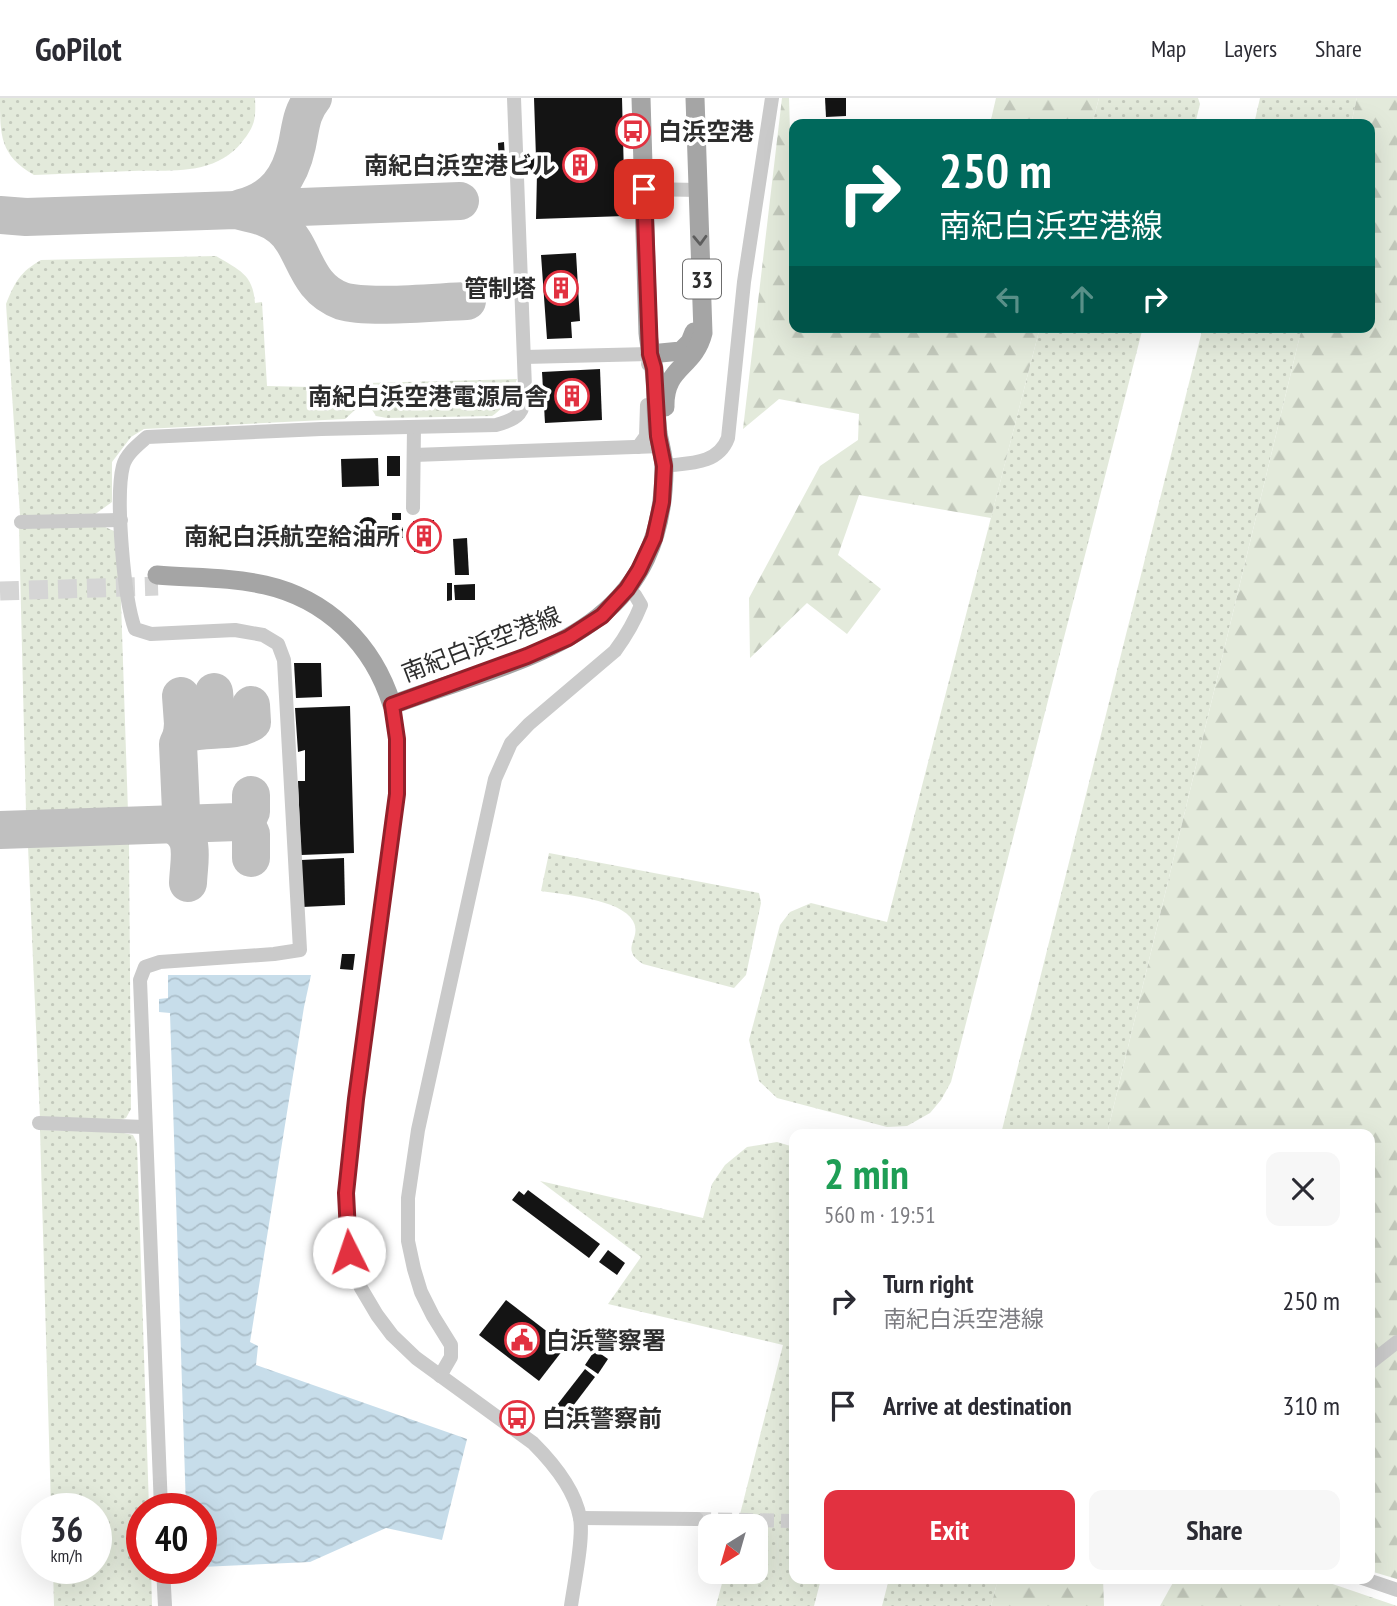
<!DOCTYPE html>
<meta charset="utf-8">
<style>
:root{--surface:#fff;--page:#f7f7f7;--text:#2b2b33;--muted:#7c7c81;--line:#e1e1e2;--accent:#e23140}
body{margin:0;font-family:"PT Sans Narrow","Noto Sans JP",sans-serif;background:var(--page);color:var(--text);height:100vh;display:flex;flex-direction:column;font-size:26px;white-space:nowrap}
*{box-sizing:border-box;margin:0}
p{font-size:23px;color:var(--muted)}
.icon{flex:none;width:38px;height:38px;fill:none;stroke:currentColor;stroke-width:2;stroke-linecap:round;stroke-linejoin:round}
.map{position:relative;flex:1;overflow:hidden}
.side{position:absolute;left:789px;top:1031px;width:586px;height:455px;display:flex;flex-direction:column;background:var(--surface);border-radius:14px;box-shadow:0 7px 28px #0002}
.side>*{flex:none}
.hud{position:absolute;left:789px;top:21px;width:586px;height:214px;border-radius:14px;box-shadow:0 7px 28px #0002;background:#00695c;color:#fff;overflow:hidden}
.needle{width:46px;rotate:217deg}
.controls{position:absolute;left:698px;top:1416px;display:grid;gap:14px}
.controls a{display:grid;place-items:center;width:70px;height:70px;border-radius:14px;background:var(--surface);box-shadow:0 7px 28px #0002;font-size:35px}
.speed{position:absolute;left:21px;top:1395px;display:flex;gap:14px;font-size:35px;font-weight:700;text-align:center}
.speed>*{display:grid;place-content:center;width:91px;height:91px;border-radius:50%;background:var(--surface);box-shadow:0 7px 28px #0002;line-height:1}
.speed small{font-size:18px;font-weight:400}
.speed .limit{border:10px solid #d22;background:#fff;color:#111}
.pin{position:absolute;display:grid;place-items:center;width:60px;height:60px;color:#fff;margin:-30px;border-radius:14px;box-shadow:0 4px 10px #0006}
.me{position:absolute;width:77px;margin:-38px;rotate:356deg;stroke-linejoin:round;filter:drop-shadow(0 0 5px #0008)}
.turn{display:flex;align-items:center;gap:24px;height:147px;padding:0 35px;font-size:32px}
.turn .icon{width:91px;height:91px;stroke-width:2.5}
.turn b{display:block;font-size:49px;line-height:60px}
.lanes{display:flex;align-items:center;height:66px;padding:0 35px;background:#0003;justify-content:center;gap:35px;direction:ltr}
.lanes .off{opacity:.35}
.round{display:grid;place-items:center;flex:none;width:74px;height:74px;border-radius:14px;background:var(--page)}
.summary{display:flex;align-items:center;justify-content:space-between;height:119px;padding:0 35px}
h1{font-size:42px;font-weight:700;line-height:52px;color:#1e9e55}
.primary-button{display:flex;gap:14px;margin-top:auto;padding:14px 35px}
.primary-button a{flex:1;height:80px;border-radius:14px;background:var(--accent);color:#fff;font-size:28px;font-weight:700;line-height:80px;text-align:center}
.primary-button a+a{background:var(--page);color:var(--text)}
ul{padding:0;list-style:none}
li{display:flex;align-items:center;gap:21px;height:105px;padding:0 35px}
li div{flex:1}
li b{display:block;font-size:26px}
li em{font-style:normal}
header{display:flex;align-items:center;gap:42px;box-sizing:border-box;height:98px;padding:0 35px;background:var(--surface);border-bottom:2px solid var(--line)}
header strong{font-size:33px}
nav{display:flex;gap:38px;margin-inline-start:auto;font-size:24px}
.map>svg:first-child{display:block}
.grass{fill:url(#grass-dots)}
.forest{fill:url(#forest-firs)}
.water{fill:url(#water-waves)}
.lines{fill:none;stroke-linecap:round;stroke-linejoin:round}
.taxiway{stroke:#c0c0c0;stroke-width:38}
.building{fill:#141414}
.minor-tunnel{stroke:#d5d5d5;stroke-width:14;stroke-dasharray:14 7;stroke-linecap:butt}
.major-tunnel{stroke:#d5d5d5;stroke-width:19;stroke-dasharray:19 10;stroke-linecap:butt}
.minor{stroke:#cacaca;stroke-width:14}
.major{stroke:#a5a5a5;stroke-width:19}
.oneway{stroke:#5d5d5d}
.route-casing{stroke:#93202a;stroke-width:18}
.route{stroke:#e23140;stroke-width:12}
.labels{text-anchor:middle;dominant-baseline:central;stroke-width:7;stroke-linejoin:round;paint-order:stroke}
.shield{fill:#fff;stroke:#6c6c6c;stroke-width:2}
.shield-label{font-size:23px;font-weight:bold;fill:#2d2d2d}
.poi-label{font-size:24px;font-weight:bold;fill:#2d2d2d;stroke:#fff;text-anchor:end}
.street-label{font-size:24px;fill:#2d2d2d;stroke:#fff}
</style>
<header>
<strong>GoPilot</strong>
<nav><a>Map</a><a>Layers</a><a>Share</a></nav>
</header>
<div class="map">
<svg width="1397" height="1508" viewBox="0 0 1397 1508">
<defs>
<pattern id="grass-dots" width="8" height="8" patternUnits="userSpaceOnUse" patternTransform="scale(1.75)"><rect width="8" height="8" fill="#e3eadb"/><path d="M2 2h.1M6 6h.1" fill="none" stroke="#c3c9bc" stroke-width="1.8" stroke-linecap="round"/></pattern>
<pattern id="forest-firs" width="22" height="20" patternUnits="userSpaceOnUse" patternTransform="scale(1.75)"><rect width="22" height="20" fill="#e3eadb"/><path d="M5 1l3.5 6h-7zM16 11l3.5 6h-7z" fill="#c3c9bc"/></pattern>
<pattern id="water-waves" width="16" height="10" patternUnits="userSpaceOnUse" patternTransform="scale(1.75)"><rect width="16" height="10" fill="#c7ddea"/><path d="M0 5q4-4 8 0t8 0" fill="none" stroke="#abbec9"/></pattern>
</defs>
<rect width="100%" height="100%" fill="#fff"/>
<g class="grass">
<path d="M0 0H255C256 21 255 28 242 44 215 78 170 72 132 73 99 74 67 76 34 77 0 57 0 38 0 0Z"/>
<path d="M1099 0H1198L1200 6 1195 26H1092Z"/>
<path d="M1260 0H1357L1351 26H1254Z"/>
<path d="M216 158C239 172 253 176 255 205L262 204 267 288 355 290 356 311 345 321 144 331 131 339 112 364V404L94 417H20L6 206C15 184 20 174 41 162Z"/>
<path d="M1040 229H1143L951 984 941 1002 930 1015 907 1028 887 1029 777 1000 759 983 749 942 780 827 790 814 811 805 887 824Z"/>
<path d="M1203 229H1302L1107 1036H1001Z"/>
<path d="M517 281C511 298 507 308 492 318L387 320 376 318 369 307 368 285Z"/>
<path d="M103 428 114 433 119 444 128 714 26 713 19 429Z"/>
<path d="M129 745 131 1011 126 1020 115 1024 40 1020 28 748Z"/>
<path d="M549 755 759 795 761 805 746 877 734 890 643 866C618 850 643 841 633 823 621 801 565 797 541 793Z"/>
<path d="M40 1032 119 1034 133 1037 137 1045 149 1410H142V1470H151L152 1508H54L53 1470H96V1410H51Z"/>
<path d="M777 1044 794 1049V1480L821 1481 814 1508H716L725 1474H756V1428H737L783 1247 608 1206 641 1159 540 1083 703 1120 712 1086 725 1067 747 1049Z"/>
<path d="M889 1481V1480L998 1481 991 1508H882Z"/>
</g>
<g class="forest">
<path d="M782 0H789L793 130 794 131V229H1040L991 420 859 397 838 457 881 491 847 536 807 505 750 560 749 500 820 368 858 342 859 316 779 301 743 331Z"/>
<path d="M996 0H1099L1092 26H990Z"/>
<path d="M1357 0H1397V1481L1370 1473V1036H1107L1302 229H1370V26H1351Z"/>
<path d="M998 1481H1103L1104 1508H991Z"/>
<path d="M1175 1481H1318L1397 1508H1160Z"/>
</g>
<path class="water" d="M168 877H311L304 909 250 1244 258 1248 256 1267 467 1341 442 1442 386 1430 310 1464 201 1469V1410H186L170 915 159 914V901L168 900Z"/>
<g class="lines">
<g class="taxiway">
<path d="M241 110C274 102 290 80 297 47 301 28 301 15 313 0"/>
<path d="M248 111 460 103"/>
<path d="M0 117 26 119 236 112C252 116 268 118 281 129 306 149 303 189 342 203 368 211 437 204 467 203"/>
<path d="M181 598 183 626 182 637"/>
<path d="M204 632C217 620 216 611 214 594"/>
<path d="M238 724 247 728 251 736V760"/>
<path d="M0 732 238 724 246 722 251 714V697"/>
<path d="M188 785C189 760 197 737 171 726L179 721 181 713 178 646 182 637C204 627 231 637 252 624L251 607"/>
</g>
</g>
<g class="building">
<path d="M534 0H622L625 118 536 121 537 75 509 76 508 69H499L498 45 504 44 505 61 536 60Z"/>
<path d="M825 0H846V18L826 19Z"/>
<path d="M576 155 580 223 571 224 572 240 547 241 541 157Z"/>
<path d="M600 271 602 322 545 325 542 274Z"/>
<rect x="387" y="358" width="13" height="20"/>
<path d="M378 360 379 388 342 389 341 361Z"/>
<rect x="392" y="415" width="9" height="7"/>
<circle cx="368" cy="429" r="10"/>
<path d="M434 422 435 453 414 454 413 423Z"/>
<path d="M403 429V440H392V430Z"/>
<path d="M467 440 469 477H455L453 441Z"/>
<path d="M447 485H452V502L447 503Z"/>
<path d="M475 486V502H455L454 487Z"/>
<path d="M294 565H321L322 599 296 600Z"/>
<path d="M350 608 354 755 301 757 298 683H305V652L298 654 295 610Z"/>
<path d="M344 760 345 807 302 809 301 762Z"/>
<path d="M342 856H355L353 872 340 871Z"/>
<path d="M528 1092 600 1146 589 1160 512 1102 519 1093 524 1097Z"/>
<path d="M608 1152 625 1165 617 1177 599 1164Z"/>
<path d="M506 1202 566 1248 539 1283 479 1237Z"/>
<path d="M595 1252 608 1261 598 1276 585 1267Z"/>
<path d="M585 1271 595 1279 554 1333 543 1325Z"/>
</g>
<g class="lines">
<path class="minor-tunnel" d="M697 1421 794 1423"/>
<path class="major-tunnel" d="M0 493 158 488"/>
<g class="minor">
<path d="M644 91 699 92"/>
<path d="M524 259 650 256 648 266"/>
<path d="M638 349 646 338 647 307"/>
<path d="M414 357 662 348"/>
<path d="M664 368C688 365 718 367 728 340L744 184 772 0"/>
<path d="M413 410 414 329"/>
<path d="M21 424 121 422"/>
<path d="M392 607 397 641V696L356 1001 346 1095 349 1154 361 1190 377 1217 392 1237 416 1260 533 1345C553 1365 575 1391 580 1420 584 1440 574 1486 571 1508"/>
<path d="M39 1025 144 1029"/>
<path d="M1370 1265 1397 1244"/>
<path d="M440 1278 451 1259V1247L433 1218 421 1194 414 1171 408 1143V1100L418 1032 495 681 511 645 529 626 615 553C626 538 634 525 641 507L635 497 627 491"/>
<path d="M161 1410 140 882 145 869 160 864 274 856 300 852 284 562 278 546 263 537 235 532 151 536 135 531C124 501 115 399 123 368 126 356 138 347 147 339L321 331 496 327C519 321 525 315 525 290L514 0"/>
<path d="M580 1420 697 1421"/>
<path d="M163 1470 165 1508"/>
<path d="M1362 1480 1397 1492"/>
</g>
<g class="major">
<path d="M650 256 681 253 690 244 694 234"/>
<path d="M665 309C664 268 694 271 703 235L695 0"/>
<path d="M157 477C192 480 230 479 265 487 327 501 373 546 392 607 519 559 663 542 664 371 664 359 660 347 658 335 655 314 657 292 654 271 652 259 649 247 648 235L641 0"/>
</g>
</g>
<defs><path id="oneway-chevron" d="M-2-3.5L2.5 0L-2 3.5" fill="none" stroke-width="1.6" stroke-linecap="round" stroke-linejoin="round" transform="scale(1.75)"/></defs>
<use class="oneway" href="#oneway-chevron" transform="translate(700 142) rotate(88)"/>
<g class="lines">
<g class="route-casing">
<path id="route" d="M349 1154 346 1095 356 1001 397 696V641L392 607 527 558 568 540 602 518 627 491 639 472 654 440 662 404 664 368 658 338 654 270 650 256 644 91"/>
</g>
<use href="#route" class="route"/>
</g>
<defs>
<g id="bus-ring" transform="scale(1.75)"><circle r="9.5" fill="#fff" stroke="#e23140" stroke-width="1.5"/><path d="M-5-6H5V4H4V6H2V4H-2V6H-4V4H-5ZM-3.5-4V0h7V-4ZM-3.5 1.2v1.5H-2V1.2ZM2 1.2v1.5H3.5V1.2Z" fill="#e23140"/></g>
<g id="building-ring" transform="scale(1.75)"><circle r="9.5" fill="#fff" stroke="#e23140" stroke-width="1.5"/><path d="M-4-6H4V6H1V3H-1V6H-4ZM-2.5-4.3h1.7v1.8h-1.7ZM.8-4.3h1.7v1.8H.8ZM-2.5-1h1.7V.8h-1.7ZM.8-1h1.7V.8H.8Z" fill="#e23140"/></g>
<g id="civic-ring" transform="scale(1.75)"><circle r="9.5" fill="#fff" stroke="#e23140" stroke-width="1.5"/><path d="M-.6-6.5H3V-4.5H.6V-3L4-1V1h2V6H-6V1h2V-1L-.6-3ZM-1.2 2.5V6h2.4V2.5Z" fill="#e23140"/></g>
</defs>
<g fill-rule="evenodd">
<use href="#bus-ring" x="633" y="33"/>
<use href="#building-ring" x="580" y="67"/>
<use href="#building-ring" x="561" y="190"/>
<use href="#building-ring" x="572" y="298"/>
<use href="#building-ring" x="424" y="438"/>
<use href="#civic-ring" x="522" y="1242"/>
<use href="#bus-ring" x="517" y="1320"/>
</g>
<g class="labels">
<rect class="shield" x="683" y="161.5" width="38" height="39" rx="5"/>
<g class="shield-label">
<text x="702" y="181">33</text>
</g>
<g class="poi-label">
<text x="658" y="33" text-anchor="start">白浜空港</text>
<text x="556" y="67">南紀白浜空港ビル</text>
<text x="536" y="190">管制塔</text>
<text x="548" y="298">南紀白浜空港電源局舎</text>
<text x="400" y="438">南紀白浜航空給油所</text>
<text x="546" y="1242" text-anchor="start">白浜警察署</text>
<text x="542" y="1320" text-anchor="start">白浜警察前</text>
</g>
<g class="street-label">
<text transform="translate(481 546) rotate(-21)">南紀白浜空港線</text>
</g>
</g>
</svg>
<div class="controls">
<a><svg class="needle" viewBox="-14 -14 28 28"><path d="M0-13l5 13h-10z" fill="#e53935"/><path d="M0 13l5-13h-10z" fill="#7c7c81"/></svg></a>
</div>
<div class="speed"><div>36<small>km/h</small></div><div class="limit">40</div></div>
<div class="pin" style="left:644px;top:91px;background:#d93025"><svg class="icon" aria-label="arrive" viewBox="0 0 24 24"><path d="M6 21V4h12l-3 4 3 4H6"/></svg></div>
<svg class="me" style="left:349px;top:1154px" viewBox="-20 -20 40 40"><circle r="19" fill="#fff"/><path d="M0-13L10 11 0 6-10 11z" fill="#e23140"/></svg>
<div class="hud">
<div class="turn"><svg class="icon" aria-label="right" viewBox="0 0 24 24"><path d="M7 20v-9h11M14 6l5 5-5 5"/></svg><div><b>250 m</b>南紀白浜空港線</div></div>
<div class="lanes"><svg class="icon off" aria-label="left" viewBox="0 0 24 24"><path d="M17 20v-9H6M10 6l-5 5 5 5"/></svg><svg class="icon off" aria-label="ahead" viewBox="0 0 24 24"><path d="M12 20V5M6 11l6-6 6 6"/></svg><svg class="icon" aria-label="right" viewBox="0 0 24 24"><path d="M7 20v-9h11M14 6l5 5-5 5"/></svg></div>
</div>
<section class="side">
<div class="summary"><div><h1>2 min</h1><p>560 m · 19:51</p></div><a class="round"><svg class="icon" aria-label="close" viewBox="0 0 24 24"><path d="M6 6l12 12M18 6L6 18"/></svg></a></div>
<ul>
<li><svg class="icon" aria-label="right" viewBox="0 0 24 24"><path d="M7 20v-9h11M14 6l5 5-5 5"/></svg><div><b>Turn right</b><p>南紀白浜空港線</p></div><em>250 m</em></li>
<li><svg class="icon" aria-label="arrive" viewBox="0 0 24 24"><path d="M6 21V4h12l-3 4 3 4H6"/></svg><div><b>Arrive at destination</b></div><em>310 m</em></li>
</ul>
<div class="primary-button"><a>Exit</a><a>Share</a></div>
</section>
</div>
